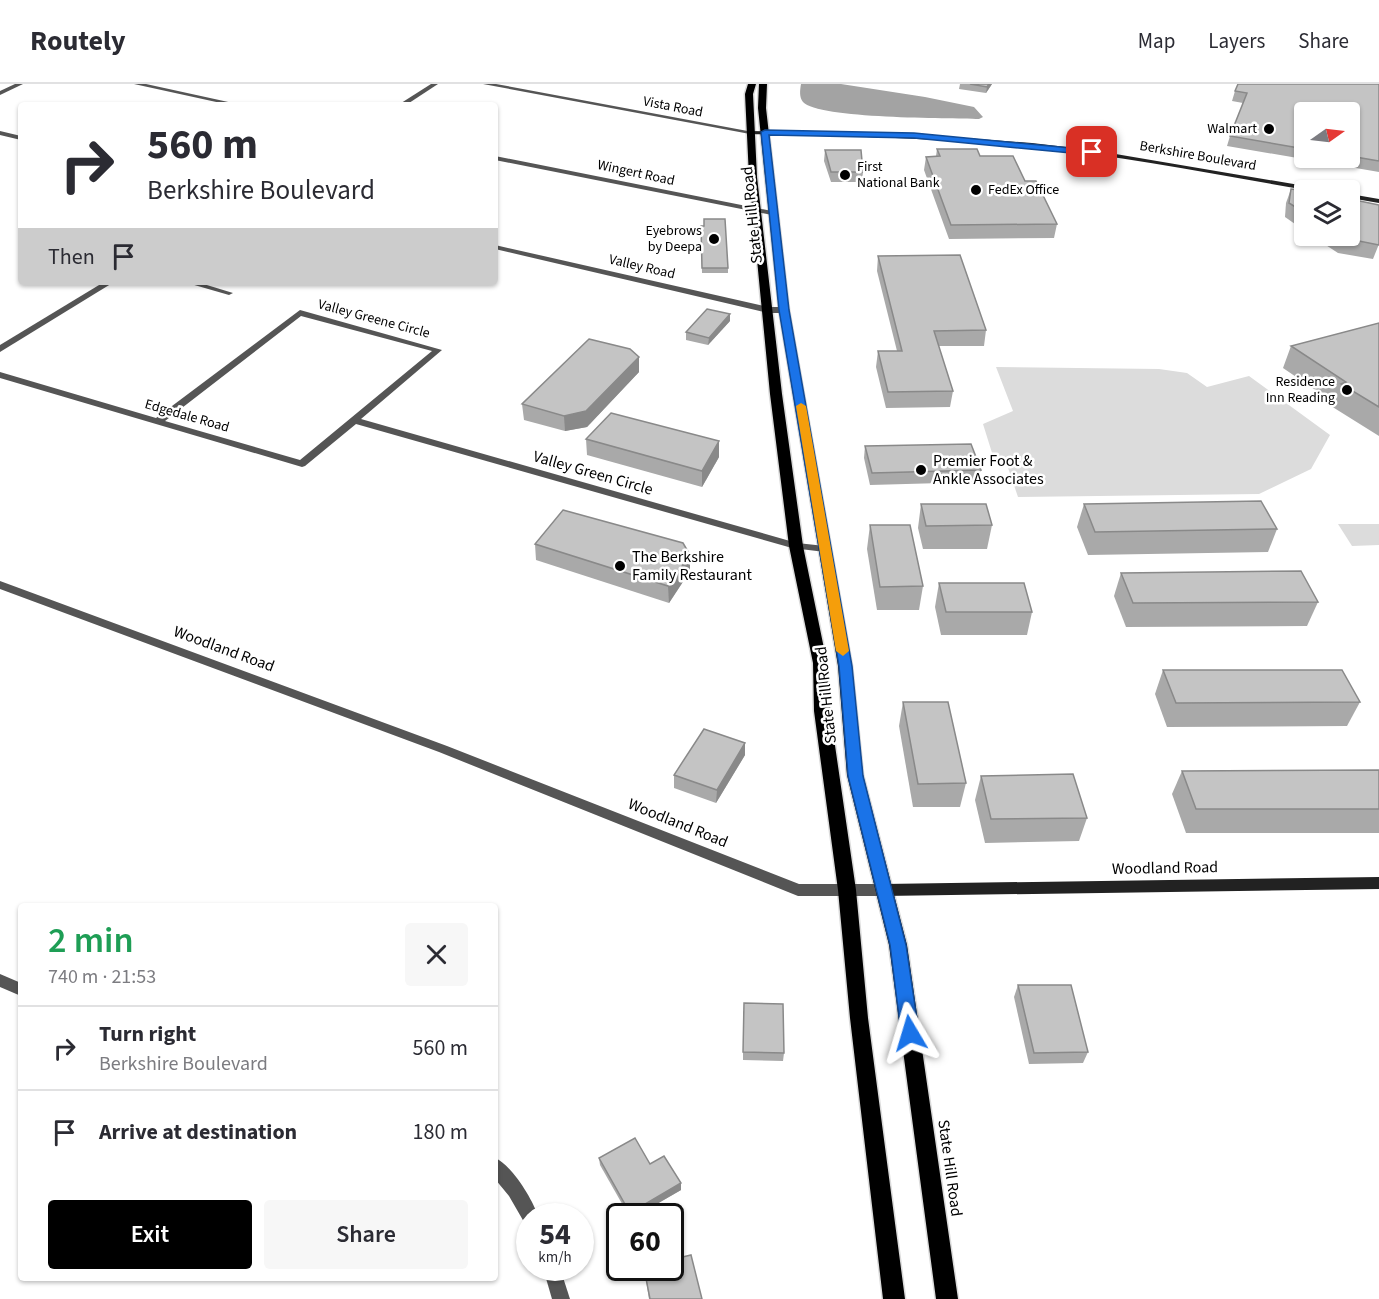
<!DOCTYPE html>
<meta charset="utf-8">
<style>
:root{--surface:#fff;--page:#f7f7f7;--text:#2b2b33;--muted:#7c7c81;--line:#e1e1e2;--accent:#000}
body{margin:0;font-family:"Source Sans 3",sans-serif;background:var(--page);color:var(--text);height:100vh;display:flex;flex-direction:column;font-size:22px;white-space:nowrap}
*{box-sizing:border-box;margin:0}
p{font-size:20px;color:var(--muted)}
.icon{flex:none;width:33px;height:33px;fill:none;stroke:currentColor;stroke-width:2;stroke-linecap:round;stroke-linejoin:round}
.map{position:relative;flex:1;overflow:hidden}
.details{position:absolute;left:18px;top:819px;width:480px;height:378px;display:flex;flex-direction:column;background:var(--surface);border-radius:6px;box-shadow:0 2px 4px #0004}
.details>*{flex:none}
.guide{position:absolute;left:18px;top:18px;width:480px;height:183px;border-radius:6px;box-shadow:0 2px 4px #0004;background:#fff;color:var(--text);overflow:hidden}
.needle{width:39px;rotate:76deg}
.controls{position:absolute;left:1294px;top:18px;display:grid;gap:12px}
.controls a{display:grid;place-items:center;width:66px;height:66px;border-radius:6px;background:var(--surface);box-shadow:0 2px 4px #0004;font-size:30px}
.speed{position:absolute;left:516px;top:1119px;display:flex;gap:12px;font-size:30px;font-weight:700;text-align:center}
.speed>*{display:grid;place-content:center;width:78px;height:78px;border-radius:50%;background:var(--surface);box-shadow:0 2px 4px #0004;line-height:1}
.speed small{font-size:15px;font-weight:400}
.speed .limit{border:3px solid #111;border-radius:9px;background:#fff;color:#111}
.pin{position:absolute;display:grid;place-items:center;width:51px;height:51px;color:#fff;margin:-26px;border-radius:12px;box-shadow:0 3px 9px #0006}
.me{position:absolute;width:66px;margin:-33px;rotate:353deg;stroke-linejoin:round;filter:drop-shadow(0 0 4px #0008)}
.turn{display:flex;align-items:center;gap:21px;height:126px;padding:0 30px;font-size:27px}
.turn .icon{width:78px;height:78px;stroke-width:2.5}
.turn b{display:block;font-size:42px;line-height:51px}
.then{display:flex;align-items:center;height:57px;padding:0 30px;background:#0003;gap:12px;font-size:22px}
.round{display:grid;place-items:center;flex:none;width:63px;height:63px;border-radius:6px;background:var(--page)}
.overview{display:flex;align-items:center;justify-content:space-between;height:102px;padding:0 30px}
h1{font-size:36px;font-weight:600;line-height:45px;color:#1e9e55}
.cta{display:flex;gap:12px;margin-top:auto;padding:12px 30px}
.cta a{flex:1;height:69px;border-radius:6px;background:var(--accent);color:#fff;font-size:24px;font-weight:600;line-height:69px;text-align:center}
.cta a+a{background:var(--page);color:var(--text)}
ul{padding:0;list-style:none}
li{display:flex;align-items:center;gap:18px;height:84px;padding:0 30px;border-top:2px solid var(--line)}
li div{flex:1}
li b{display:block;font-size:22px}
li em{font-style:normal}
header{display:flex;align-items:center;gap:36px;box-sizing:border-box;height:84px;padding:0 30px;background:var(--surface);border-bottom:2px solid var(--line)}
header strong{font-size:28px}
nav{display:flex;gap:33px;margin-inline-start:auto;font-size:21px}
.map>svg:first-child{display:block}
.green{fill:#dcdcdc}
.water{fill:#a3a3a3}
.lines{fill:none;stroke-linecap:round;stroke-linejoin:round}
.primary-casing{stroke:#dbdbdb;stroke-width:3}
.minor{fill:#555;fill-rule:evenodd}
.tertiary{fill:#555;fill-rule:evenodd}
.secondary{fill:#222;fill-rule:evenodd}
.primary{fill:#000;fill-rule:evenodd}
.wall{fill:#a9a9a9;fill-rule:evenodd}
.shaded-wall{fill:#898989}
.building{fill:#c4c4c4;stroke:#898989;stroke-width:1.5}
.route{fill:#1a73e8;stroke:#114b97;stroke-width:1.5}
.slow{fill:#f59e0b}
.poi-dot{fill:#000;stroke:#fff;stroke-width:2}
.labels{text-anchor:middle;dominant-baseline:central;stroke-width:5;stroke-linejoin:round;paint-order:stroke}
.far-street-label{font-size:14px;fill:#000;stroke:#fff}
.far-poi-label{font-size:14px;fill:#000;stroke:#fff;text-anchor:end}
.street-label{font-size:16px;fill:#000;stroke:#fff}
.poi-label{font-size:16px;fill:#000;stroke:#fff;text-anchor:start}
</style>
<header>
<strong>Routely</strong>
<nav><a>Map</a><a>Layers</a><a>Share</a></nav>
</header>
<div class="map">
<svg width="1379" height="1215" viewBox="0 0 1379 1215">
<rect width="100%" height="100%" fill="#fff"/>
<g class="green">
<path d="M996 283 1159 285 1187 289 1207 303 1249 292 1330 351 1311 385 1259 410 1018 413 1006 378 993 372 983 340 1013 327Z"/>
<path d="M1338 440H1379V461L1352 462Z"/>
</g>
<path class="water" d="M801 0H841L925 13 974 23 983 33 979 35C951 34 818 35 803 18 799 13 800 6 801 0Z"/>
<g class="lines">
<g class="primary-casing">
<g id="primary">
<path d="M748 0H756L753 10 757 93 782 310 803 462 827 579 830 627 856 806 868 934 905 1215H883L850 934 838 806 814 627 813 579 789 462 770 310 749 93 745 10Z"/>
<path d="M759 0H767L766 24 789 226 852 582 863 691 907 861 958 1215H936L889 861 847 691 838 582 779 226 758 24Z"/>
</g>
</g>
<g class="minor">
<path d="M15 0H23L0 11V7Z"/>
<path d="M134 0H146L242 21H230Z"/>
<path d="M431 0H438L406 21H398Z"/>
<path d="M483 0H496L753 48 750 50Z"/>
<path d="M0 47 21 52V56L0 51Z"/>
<path d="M495 72 772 127 776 129 772 131 495 76Z"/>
<path d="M495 161 768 223H784L788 226 784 229H768L495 165Z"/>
<path d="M104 198H114L0 268V261Z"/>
<path d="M184 198H197L233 209 229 211Z"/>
<path d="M300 226 442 266 361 335 797 459 825 462 830 465 825 468 792 464 356 340 305 382 302 383 0 294V288L156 334ZM301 232 432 267 300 376 165 337Z"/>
<path d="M0 890 21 899V912L0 903Z"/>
<path d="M495 1074C511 1080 533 1116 538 1132H530V1140L524 1138 509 1112 495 1095Z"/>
<path d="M543 1184H560L570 1215H552Z"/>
</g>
<path class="tertiary" d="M0 497 447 662 799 800H884L889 802 891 806 889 810 884 812H798L793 810 439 668 0 505Z"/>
<g class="secondary">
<path d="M748 47 913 50 1032 59 1092 66 1317 104 1321 106H1307C1216 91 1124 72 1032 63 938 54 844 52 750 50L748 49Z"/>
<path d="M1350 110 1379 115V119L1350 114Z"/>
<path d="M1379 793V805L884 812 879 810 877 806 879 802 884 800Z"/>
</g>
<use href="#primary" class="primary"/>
</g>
<g class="wall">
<path d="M960 0H992L986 9 959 5Z"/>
<path d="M1379 0V88L1227 62 1230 52 1243 19 1232 17 1235 7ZM1305 28H1350V74H1305Z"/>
<path d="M937 65 980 72 1025 97 1057 140 1054 154 949 155 924 86 926 73 936 72Z"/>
<path d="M825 66 863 88 862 98H831L824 77Z"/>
<path d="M1291 105 1305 107V147L1285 133 1286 119Z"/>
<path d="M701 142 728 184V189H702Z"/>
<path d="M1312 152H1350L1379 160 1373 175 1338 169Z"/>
<path d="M878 172 986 246 984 262H938L953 307 950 323 886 324 876 283 878 267H897L877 187Z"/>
<path d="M730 237 708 261 686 256V248Z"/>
<path d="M1379 239V352L1331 322 1333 318 1283 284 1291 262Z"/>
<path d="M639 273V288L587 343 565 347 524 336 522 320Z"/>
<path d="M586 355 719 357V373L702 403 587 371Z"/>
<path d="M865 362 981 386 978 398 870 401 864 374Z"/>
<path d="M921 420 992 441 987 465H923L918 444Z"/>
<path d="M1084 420 1277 445 1268 468 1088 471 1077 443Z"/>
<path d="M870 441 923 502 919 526H877L867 465Z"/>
<path d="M535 460 690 487 669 519 536 476Z"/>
<path d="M1121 489 1318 518 1307 542 1126 543 1114 512Z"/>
<path d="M939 499 1032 528 1027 551H941L935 523Z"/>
<path d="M1163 586 1360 618 1347 642 1167 643 1155 610Z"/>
<path d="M903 618 966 699 960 723H913L899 642Z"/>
<path d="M745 659V671L716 719 674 704V691Z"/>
<path d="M1379 686V749H1186L1172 710 1182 687Z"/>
<path d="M981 692 1087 734 1079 757 985 759 975 716Z"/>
<path d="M1018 901 1088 968 1083 979 1029 980 1014 913Z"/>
<path d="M743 927 784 969 783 977 743 976Z"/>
<path d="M599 1074 650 1080 681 1099V1106L636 1132H629L600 1081Z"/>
<path d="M644 1184 702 1215H649Z"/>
</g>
<g class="shaded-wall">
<path d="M989 0H992L986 9 987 3Z"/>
<path d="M730 230V237L708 261 709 254Z"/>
<path d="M639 273V288L587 343 565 347 564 332Z"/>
<path d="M719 357V373L702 403V387Z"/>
<path d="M690 471V487L669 519 668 502Z"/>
<path d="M745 659V671L716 719 717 706Z"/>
<path d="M681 1099V1106L636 1132H630V1129Z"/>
</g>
<g class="building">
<path d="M970 0H989L987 3Z"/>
<path d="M1238 0H1379V77L1350 72V28H1305V65L1230 52 1247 9 1235 7Z"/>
<path d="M937 65H977L980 72H1013L1025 97H1036L1057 140 951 141 926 73 940 72Z"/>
<path d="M825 66H861L863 88H831Z"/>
<path d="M1291 105 1305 107V129L1289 119Z"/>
<path d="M1350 115 1379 121V161L1344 154 1339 152H1350Z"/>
<path d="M704 135H725L728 184H702L701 142H704Z"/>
<path d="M960 171 986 246 934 247 953 307 888 308 878 267H902L878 172Z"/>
<path d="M707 225 730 230 709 254 686 248Z"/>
<path d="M1379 239V323L1341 300 1346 298 1291 262Z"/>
<path d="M589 255 630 265 639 273 586 327 564 332 522 320Z"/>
<path d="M611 329 719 357 702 387 586 355Z"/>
<path d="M971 360 981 386 872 389 865 362Z"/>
<path d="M1261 417 1277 445 1095 448 1084 420Z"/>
<path d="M921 420H986L992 441 926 442Z"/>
<path d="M563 426 683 459 690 471 668 502 535 460Z"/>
<path d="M870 441H910L923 502 880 503Z"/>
<path d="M1301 487 1318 518 1133 519 1121 489Z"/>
<path d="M939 499H1024L1032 528H946Z"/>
<path d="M1163 586H1342L1360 618 1176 619Z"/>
<path d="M903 618H948L966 699 918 700Z"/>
<path d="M704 645 745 659 717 706 674 691Z"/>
<path d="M1379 686V725H1196L1182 687Z"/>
<path d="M1073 690 1087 734 991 735 981 692Z"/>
<path d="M1018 901H1071L1088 968 1034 969Z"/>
<path d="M744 919 783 920 784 969 743 968Z"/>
<path d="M635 1054 650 1080 664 1072 681 1099 630 1129 599 1074Z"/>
<path d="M691 1171 702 1215H650L644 1184H670V1176Z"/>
</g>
<path class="route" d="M765 46 914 49 1092 66 1096 68 1092 71 914 54 769 51 789 226 852 582 863 692 906 861 919 949 916 955 910 957 904 955 901 949 890 861 848 692 839 582 779 226 761 48Z"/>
<path class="slow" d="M801 319 806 322 849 567 843 572 836 567 796 322Z"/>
<g class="poi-dot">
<circle cx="1269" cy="45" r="6"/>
<circle cx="845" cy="91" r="6"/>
<circle cx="976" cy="106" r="6"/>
<circle cx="714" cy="155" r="6"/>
<circle cx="1347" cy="306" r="6"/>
<circle cx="921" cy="386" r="6"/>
<circle cx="620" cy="482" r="6"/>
</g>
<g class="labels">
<g class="far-street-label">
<text transform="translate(673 23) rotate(11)">Vista Road</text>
<text transform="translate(1198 72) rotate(10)">Berkshire Boulevard</text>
<text transform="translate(636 89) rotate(12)">Wingert Road</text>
<text transform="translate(642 183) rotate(13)">Valley Road</text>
<text transform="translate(374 235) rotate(15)">Valley Greene Circle</text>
<text transform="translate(187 332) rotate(16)">Edgedale Road</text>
</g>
<g class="far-poi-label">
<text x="1257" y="45">Walmart</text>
<text x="857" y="83" text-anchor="start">First<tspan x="857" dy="16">National Bank</tspan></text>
<text x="988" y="106" text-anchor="start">FedEx Office</text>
<text x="702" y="147">Eyebrows<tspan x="702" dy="16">by Deepa</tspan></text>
<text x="1335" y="298">Residence<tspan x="1335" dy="16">Inn Reading</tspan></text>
</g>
<g class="street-label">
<text transform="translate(752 131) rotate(-96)">State Hill Road</text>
<text transform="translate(593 389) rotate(16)">Valley Green Circle</text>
<text transform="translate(224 565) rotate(20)">Woodland Road</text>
<text transform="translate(826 611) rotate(-96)">State Hill Road</text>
<text transform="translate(678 739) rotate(22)">Woodland Road</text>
<text transform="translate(1165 784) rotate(-1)">Woodland Road</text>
<text transform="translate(950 1084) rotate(82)">State Hill Road</text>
</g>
<g class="poi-label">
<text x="933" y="377">Premier Foot &amp;<tspan x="933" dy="18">Ankle Associates</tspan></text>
<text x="632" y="473">The Berkshire<tspan x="632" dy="18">Family Restaurant</tspan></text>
</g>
</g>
</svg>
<div class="controls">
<a><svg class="needle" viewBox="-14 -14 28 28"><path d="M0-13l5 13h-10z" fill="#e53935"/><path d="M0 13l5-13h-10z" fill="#7c7c81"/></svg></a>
<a><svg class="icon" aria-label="layers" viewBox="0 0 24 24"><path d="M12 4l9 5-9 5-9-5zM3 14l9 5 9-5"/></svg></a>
</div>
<div class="speed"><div>54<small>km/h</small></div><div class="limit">60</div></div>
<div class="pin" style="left:1092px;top:68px;background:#d93025"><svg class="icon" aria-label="arrive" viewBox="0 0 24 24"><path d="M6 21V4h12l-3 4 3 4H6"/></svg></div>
<svg class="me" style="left:910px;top:949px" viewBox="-20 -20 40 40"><path d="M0-17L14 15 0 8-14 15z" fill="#1a73e8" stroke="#fff" stroke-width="4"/></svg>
<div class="guide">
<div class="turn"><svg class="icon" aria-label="right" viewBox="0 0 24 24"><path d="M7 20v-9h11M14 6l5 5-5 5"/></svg><div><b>560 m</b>Berkshire Boulevard</div></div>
<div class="then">Then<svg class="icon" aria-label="arrive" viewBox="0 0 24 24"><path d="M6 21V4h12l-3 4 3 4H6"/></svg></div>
</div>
<section class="details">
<div class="overview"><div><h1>2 min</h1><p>740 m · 21:53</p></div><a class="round"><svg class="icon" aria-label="close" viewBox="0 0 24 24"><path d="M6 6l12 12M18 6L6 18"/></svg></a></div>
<ul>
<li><svg class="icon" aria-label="right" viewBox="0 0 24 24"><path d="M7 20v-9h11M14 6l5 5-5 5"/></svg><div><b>Turn right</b><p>Berkshire Boulevard</p></div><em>560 m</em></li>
<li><svg class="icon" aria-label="arrive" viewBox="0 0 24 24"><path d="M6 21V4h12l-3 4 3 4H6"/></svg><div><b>Arrive at destination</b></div><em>180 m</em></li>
</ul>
<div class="cta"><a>Exit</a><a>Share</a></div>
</section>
</div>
